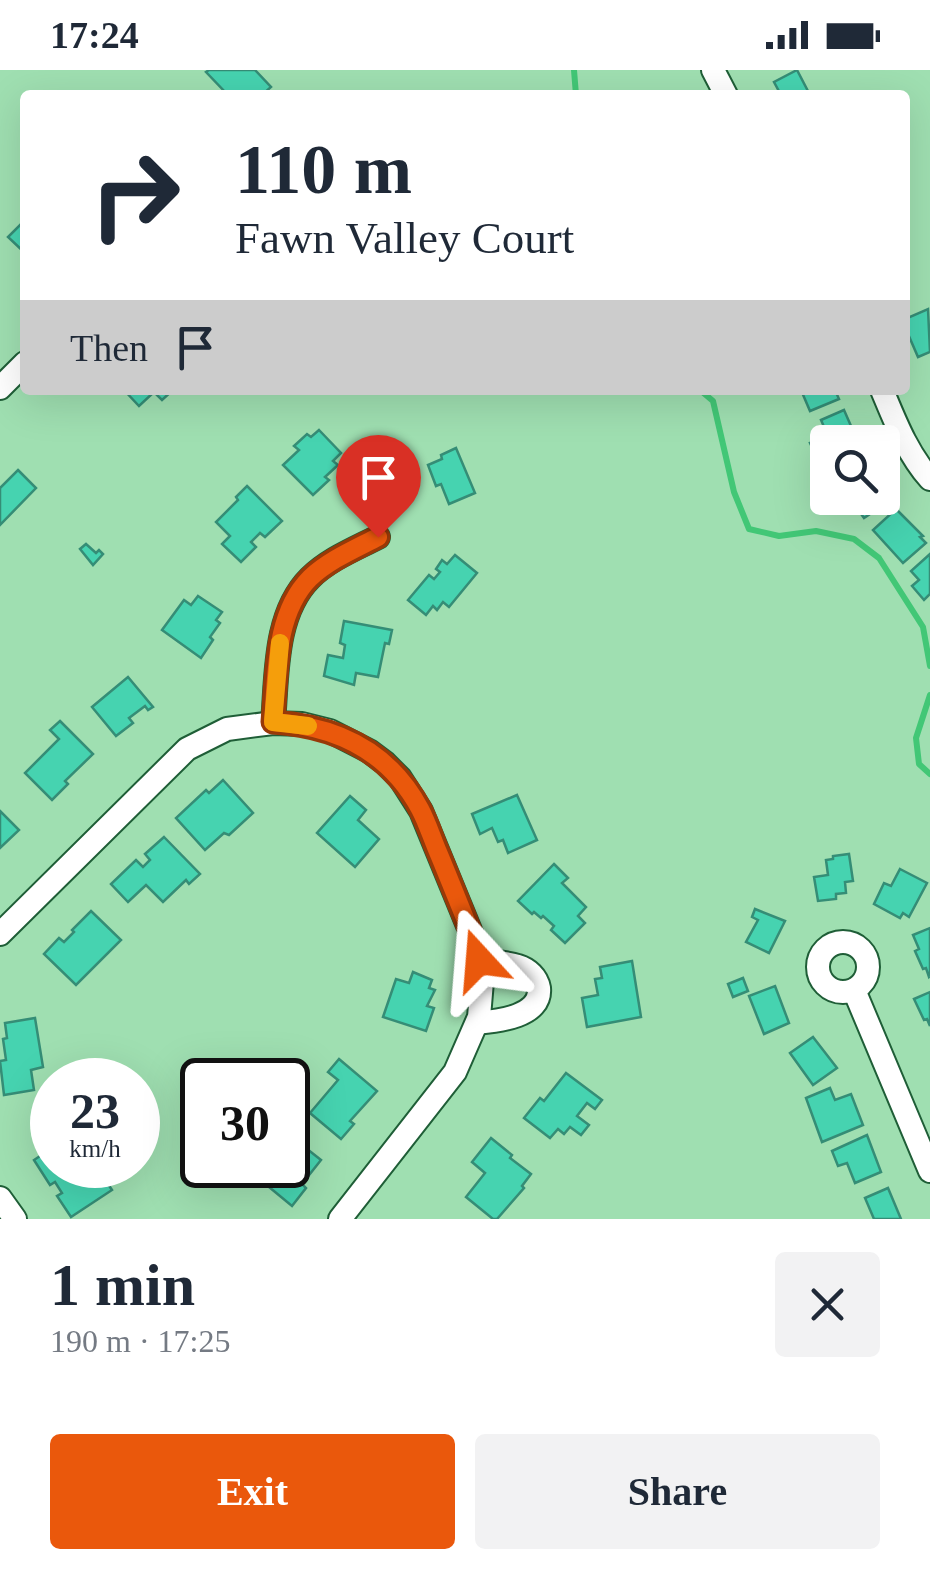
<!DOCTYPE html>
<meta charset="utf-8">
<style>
:root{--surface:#fff;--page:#f2f2f3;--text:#1f2937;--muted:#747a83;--accent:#ea580c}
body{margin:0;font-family:Georgia,serif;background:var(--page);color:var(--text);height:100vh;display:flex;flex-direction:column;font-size:38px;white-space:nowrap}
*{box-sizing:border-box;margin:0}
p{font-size:32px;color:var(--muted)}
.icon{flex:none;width:55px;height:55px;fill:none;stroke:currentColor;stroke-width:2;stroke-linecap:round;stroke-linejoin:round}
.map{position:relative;height:1149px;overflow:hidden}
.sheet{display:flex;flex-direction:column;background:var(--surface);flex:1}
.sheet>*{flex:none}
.hud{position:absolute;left:20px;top:20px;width:890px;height:305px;border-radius:10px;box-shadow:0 10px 40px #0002;background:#fff;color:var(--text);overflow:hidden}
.fabs{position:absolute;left:810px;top:355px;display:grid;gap:20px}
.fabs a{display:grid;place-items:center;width:90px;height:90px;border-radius:10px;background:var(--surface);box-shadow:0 10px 40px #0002;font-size:50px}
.speed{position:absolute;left:30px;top:988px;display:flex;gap:20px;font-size:50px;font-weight:700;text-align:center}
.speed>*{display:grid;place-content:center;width:130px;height:130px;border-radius:50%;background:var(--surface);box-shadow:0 10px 40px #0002;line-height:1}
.speed small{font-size:25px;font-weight:400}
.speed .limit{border:5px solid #111;border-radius:15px;background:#fff;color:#111}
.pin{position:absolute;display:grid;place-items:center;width:85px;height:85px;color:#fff;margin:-102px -42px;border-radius:50% 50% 50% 0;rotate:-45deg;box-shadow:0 0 10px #0007}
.pin .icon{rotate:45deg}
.me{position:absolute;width:110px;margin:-55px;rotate:341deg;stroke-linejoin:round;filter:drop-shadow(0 0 8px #0008)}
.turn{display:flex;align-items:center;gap:35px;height:210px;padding:0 50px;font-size:45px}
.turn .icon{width:130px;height:130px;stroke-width:2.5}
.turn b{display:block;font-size:70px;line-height:85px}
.then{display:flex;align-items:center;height:95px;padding:0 50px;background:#0003;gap:20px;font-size:38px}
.round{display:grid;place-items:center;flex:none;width:105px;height:105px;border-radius:10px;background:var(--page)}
.summary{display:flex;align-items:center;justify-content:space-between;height:170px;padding:0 50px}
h1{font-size:60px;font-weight:800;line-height:75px}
.primary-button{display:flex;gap:20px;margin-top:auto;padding:20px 50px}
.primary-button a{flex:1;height:115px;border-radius:10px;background:var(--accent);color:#fff;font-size:40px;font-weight:800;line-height:115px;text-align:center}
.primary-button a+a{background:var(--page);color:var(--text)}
.status{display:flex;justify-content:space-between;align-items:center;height:70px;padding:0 50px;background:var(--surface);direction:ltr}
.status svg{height:28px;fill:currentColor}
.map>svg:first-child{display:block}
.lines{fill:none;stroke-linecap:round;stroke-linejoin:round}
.stream{stroke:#42c776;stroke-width:6}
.building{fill:#46d3b0;stroke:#358d76;stroke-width:2.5}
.minor-casing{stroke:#1f5e37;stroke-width:26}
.minor{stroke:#fff;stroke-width:22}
.route-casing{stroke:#983908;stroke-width:25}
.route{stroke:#ea580c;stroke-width:18}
.slow{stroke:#f59e0b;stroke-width:18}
</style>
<div class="status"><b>17:24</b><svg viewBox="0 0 49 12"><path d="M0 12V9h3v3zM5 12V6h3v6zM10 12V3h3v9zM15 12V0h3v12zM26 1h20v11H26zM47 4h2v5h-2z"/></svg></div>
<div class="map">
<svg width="930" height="1149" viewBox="0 0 930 1149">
<rect width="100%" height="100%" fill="#9fdfb1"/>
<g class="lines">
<g class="stream">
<path d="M574 0 576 25"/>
<path d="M700 320 713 331 734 422 749 459 779 466 816 461 854 469 879 488 923 557 930 596"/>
<path d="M930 625 916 668 919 694 930 704"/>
</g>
</g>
<g class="building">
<path d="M209 0H255L271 17 262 25H228L206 2Z"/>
<path d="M797 0 810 25H781L774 12Z"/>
<path d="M25 150V183L8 167Z"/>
<path d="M928 239 930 282 918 287 905 257V249Z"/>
<path d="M124 320H173L162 330 154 322 139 336Z"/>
<path d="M801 320H835L839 329 810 341Z"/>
<path d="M844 340 858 372H828V397L822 399 810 373 828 366 821 350Z"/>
<path d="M319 360 341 383 333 391 338 395 325 407 329 410 313 425 283 395 299 380 294 376 307 364 311 367Z"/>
<path d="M456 378 475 423 449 434 441 414 436 416 428 395 442 389 441 385Z"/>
<path d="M18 400 36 418 0 455V418Z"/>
<path d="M247 416 282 451 265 467 260 463 251 472 256 477 241 492 222 474 230 466 216 452 238 430 236 427Z"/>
<path d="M831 428H881L885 434 864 448 854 434 841 443Z"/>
<path d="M896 439 923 466 920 467 926 473 903 493 873 460Z"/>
<path d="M86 474 96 483 99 480 103 484 93 495 80 479Z"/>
<path d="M930 484V524L924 530 912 516 919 510 911 501Z"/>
<path d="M455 485 477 503 449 537 443 532 437 540 433 536 426 545 408 530 429 505 434 509 440 502 436 499 442 490 447 494Z"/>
<path d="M198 526 222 542 216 550 220 553 210 567 213 570 201 588 162 560 184 530 191 535Z"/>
<path d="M344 551 392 560 389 574 385 573 378 607 356 603 354 615 324 606 328 585 343 588 345 575 340 573Z"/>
<path d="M128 607 153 637 148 640 145 636 129 648 133 653 116 666 92 637Z"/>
<path d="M60 651 93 684 65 711 68 714 52 730 25 703 59 669 50 660Z"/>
<path d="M223 710 253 743 229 765 224 763 205 780 176 748 206 720 209 723Z"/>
<path d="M517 725 537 770 508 783 503 770 498 772 492 758 480 764 472 744Z"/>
<path d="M350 726 366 740 358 750 379 769 355 797 317 763Z"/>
<path d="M0 741 19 760 0 778Z"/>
<path d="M164 767 200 804 189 814 186 810 163 832 146 815 128 832 111 814 136 790 143 797 150 790 145 784Z"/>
<path d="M849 784 853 811 845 812 846 823 836 824V829L818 831 814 807 828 805 826 790 833 789V786Z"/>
<path d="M554 794 568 808 562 813 586 837 578 846 585 853 565 873 551 860 554 856 543 846 541 848 534 842 532 844 518 831Z"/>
<path d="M900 799 927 813 909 847 903 843 900 848 874 834 884 813 891 816Z"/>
<path d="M755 839 785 851 769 883 746 872 758 850 752 847Z"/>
<path d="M91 841 121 870 76 915 44 884 59 868 64 872 74 862 72 860Z"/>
<path d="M930 858V906L929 907 926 898 923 899 915 881 919 879 913 865Z"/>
<path d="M632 891 641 947 587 957 582 928 598 925 595 909 602 908 600 897Z"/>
<path d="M413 902 432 910 429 918 435 920 427 936 434 938 426 961 383 947 396 909 409 913Z"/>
<path d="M743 908 748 921 733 927 728 914Z"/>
<path d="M775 916 789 953 764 964 749 926Z"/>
<path d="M930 922V956L927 949 924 950 914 929Z"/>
<path d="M35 948 43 997 31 1000 34 1020 4 1025 0 991 6 990 3 969 7 968 5 953Z"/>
<path d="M813 967 837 998 813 1015 790 983Z"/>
<path d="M339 989 377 1021 350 1051 354 1054 341 1069 310 1043 338 1010 328 1002Z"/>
<path d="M566 1003 602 1030 595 1039 587 1033 577 1046 589 1055 581 1065 570 1057 564 1064 558 1059 550 1068 524 1048 540 1028 544 1031Z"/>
<path d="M830 1018 835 1030 851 1024 863 1055 822 1072 806 1028Z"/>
<path d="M867 1065 881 1102 855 1113 847 1093 838 1096 832 1081Z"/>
<path d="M491 1068 512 1085 510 1088 531 1104 522 1116 524 1118 497 1149H493L466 1127 485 1103 472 1092Z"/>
<path d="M297 1071 321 1090 302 1114 306 1118 292 1136 263 1112 277 1095H288V1082Z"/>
<path d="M52 1078V1095H98L93 1098 100 1110 104 1108 112 1120 71 1147 57 1126 62 1123 55 1112 50 1115 34 1090Z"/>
<path d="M888 1118 901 1149H874L865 1128Z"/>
</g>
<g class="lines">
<g class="minor-casing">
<g id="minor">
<path d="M713 0 726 25"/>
<path d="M0 318 25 293"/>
<path d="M882 320C895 351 907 383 930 409"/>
<path d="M273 653C277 606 274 544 310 508 329 489 355 479 378 467"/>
<path d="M0 864 187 679 227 659 273 653 302 654 330 661 369 681 385 693 400 708 421 741 476 875 482 911 479 947 455 1002 340 1149"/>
<circle cx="843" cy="897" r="25"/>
<path d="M854 920 930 1101"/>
<path d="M477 953C497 951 542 947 539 918 537 907 528 899 518 896 506 892 492 892 479 890"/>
<path d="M0 1128 15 1149"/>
</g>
</g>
<use href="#minor" class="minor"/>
</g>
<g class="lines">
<g class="route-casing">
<path id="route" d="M378 467C355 479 329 490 310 508 274 544 277 606 273 652 336 656 389 681 420 739 427 752 432 768 438 782 451 813 463 844 476 875L479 890"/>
</g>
<use href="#route" class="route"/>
<path class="slow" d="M280 573 273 652 308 656"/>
</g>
</svg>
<div class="fabs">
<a><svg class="icon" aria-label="search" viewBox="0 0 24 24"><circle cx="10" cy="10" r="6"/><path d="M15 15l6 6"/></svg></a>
</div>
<div class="speed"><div>23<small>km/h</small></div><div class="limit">30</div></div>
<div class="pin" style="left:378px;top:467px;background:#d93025"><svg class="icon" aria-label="arrive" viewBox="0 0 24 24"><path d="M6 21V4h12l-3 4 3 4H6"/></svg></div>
<svg class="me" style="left:479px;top:890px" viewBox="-20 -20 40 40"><path d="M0-17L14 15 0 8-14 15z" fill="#ea580c" stroke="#fff" stroke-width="4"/></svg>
<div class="hud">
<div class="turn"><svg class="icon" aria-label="right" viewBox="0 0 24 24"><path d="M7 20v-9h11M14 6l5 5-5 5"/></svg><div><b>110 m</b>Fawn Valley Court</div></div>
<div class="then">Then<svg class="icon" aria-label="arrive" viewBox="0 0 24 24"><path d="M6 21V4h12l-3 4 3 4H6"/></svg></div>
</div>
</div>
<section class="sheet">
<div class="summary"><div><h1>1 min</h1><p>190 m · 17:25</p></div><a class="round"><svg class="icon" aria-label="close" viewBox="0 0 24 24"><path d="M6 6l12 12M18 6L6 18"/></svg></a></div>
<div class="primary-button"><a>Exit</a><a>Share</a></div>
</section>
